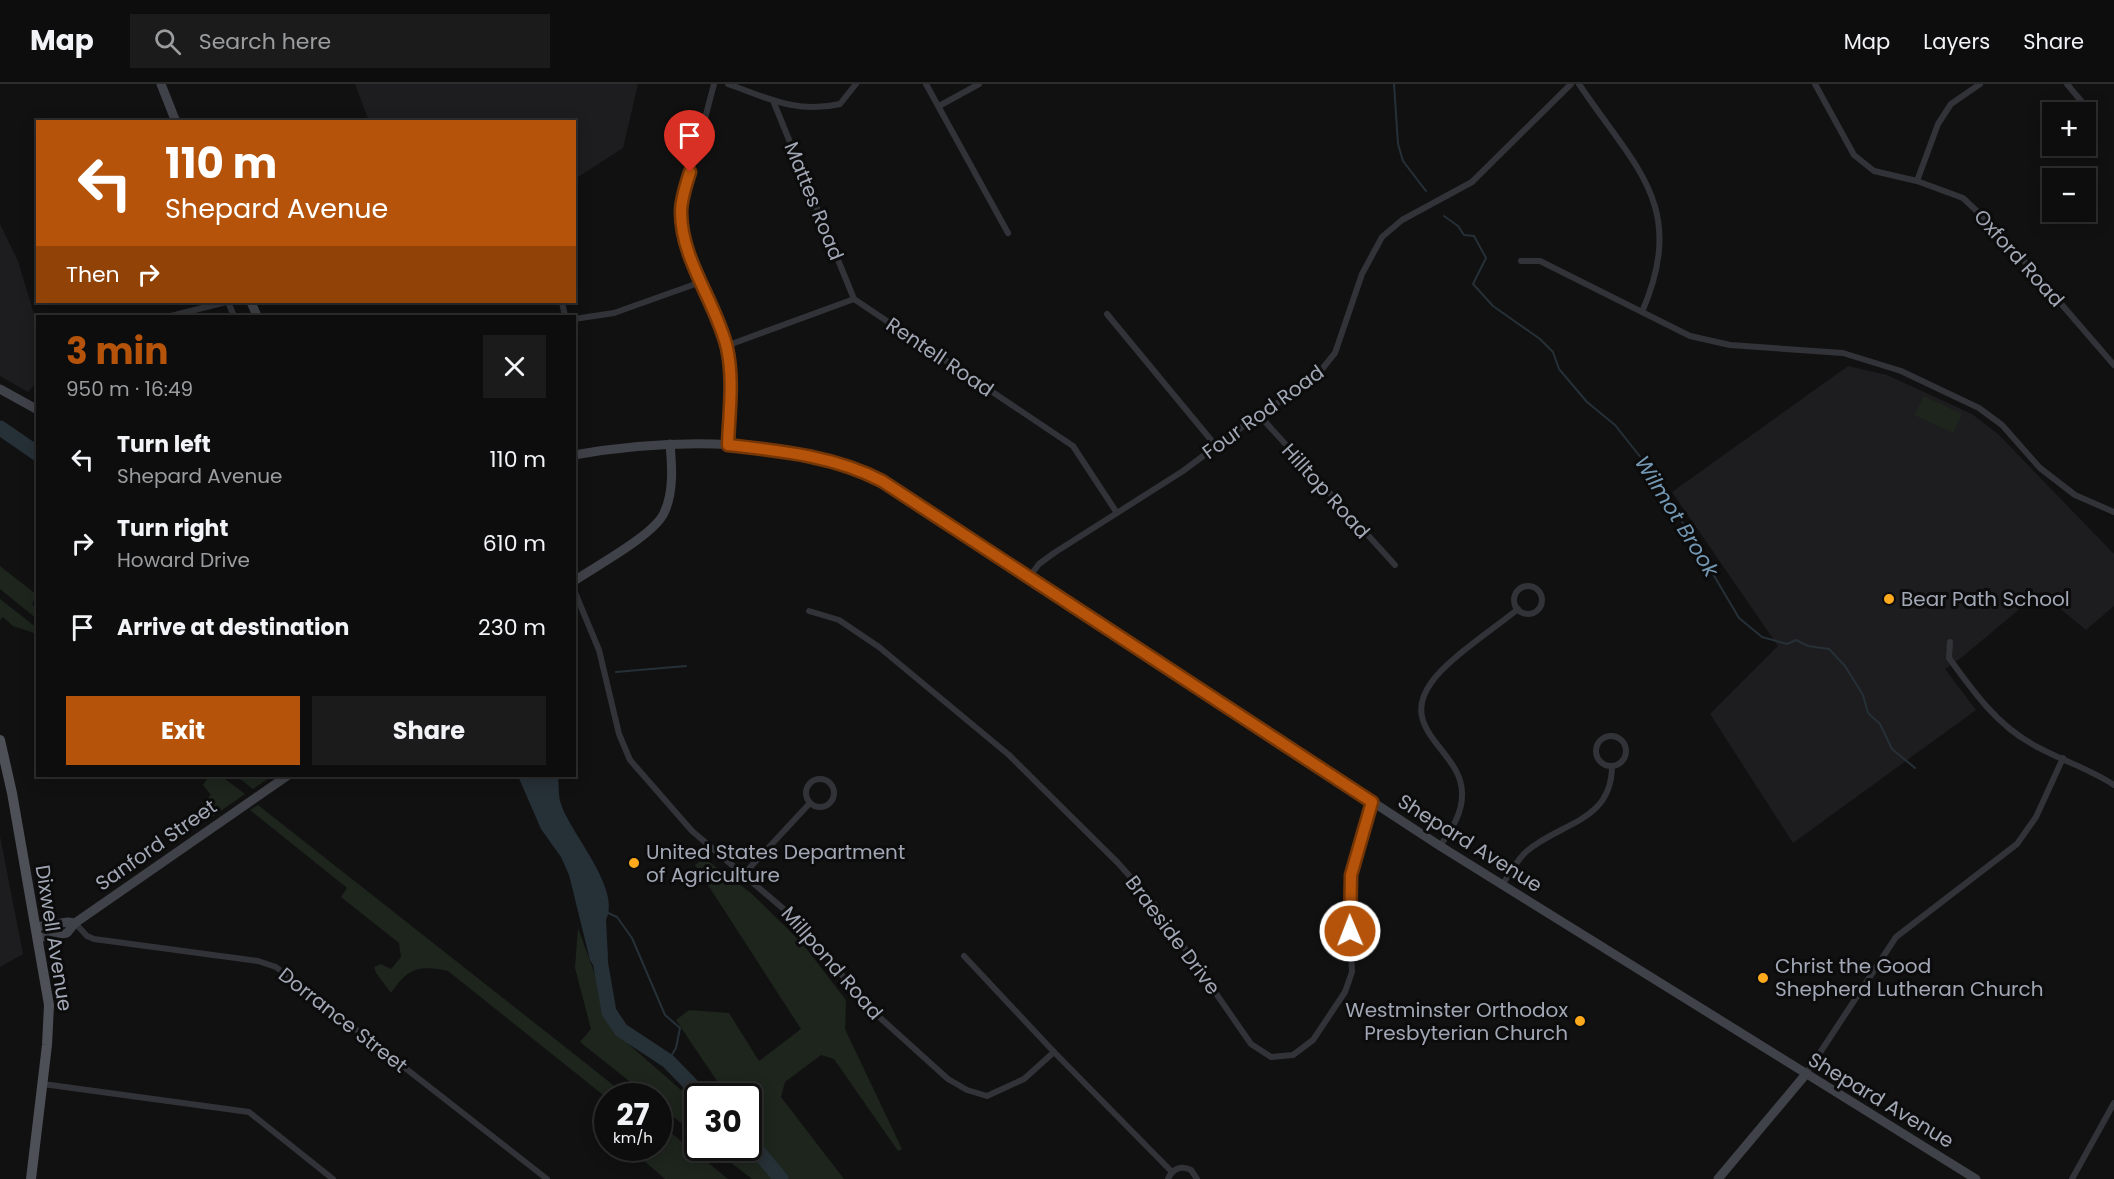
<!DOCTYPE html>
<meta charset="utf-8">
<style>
:root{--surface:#0d0d0e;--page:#1b1b1c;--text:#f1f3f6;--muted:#9a9c9e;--line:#2d2d2e;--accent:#b45309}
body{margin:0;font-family:Poppins,sans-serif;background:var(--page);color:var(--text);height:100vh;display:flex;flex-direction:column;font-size:22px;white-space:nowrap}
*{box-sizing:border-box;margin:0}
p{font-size:20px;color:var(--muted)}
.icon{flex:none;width:33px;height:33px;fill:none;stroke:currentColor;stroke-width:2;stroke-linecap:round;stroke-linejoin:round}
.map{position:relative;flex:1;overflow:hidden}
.sheet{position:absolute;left:36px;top:231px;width:540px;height:462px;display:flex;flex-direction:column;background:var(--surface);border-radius:0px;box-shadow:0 3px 15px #0003,0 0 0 2px var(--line)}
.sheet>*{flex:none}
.banner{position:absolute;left:36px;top:36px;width:540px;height:183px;border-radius:0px;box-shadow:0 3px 15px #0003,0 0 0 2px var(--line);background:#b45309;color:#fff;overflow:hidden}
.tools{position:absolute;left:2042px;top:18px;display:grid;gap:12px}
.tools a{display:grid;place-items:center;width:54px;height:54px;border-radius:0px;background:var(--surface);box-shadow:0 3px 15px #0003,0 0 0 2px var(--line);font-size:30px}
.speed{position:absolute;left:594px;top:999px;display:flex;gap:12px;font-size:30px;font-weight:700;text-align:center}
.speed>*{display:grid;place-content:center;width:78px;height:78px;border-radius:50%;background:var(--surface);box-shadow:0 3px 15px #0003,0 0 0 2px var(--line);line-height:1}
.speed small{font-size:15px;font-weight:400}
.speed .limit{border:3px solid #111;border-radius:9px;background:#fff;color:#111}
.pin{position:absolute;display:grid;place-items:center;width:51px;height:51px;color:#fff;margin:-62px -26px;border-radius:50% 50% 50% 0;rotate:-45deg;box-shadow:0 0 6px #0007}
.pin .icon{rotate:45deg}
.me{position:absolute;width:66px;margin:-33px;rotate:359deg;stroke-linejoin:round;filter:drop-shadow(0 0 4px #0008)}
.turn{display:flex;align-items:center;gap:21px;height:126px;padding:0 30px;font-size:27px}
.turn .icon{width:78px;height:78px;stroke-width:2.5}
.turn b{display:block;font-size:42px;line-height:51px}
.then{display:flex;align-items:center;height:57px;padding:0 30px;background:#0003;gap:12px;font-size:22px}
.round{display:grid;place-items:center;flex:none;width:63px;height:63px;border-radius:0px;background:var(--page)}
.head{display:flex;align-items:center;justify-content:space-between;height:102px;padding:0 30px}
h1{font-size:36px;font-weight:700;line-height:45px;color:var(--accent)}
.primary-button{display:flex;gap:12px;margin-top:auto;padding:12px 30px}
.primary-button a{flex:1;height:69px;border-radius:0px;background:var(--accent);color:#fff;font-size:24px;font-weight:700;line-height:69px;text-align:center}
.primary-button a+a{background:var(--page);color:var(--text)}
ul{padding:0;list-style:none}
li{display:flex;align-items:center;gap:18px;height:84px;padding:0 30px}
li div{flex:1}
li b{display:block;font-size:22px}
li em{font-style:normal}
header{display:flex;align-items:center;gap:36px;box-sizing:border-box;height:84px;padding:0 30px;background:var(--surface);border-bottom:2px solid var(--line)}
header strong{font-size:28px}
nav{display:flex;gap:33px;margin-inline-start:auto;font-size:21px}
.search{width:420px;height:54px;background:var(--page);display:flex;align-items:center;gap:15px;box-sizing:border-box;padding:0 21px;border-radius:0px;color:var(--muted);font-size:22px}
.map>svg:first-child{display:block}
.built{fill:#1d1d1f}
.green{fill:#1d251d}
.water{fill:#263037}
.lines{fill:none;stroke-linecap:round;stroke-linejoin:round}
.stream{stroke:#263037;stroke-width:2}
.river{stroke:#263037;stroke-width:15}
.street{stroke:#313338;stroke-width:6}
.secondary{stroke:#3f4248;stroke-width:9}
.primary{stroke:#4d5057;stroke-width:10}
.route-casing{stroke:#753606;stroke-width:15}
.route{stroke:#b45309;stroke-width:10}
.poi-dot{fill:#ffaa1c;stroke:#0c0c0d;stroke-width:2}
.labels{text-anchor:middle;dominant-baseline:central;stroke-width:6;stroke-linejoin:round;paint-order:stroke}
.street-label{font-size:20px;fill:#a1a7b4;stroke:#0c0c0d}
.poi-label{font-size:20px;fill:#a1a7b4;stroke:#0c0c0d;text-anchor:start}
.water-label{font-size:21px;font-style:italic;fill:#7498b3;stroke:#0c0c0d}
</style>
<header>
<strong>Map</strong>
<div class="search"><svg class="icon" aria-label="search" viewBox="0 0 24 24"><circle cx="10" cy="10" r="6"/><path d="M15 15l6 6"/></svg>Search here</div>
<nav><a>Map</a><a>Layers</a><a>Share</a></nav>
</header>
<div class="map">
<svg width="2114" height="1095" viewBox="0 0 2114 1095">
<rect width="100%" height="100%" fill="#111112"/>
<g class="built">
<path d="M355 0H638L623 64 575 95 574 38 369 37Z"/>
<path d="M0 140 18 177 37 240V287L33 303 28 308 0 292Z"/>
<path d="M1848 282 1887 291 1972 330 1998 350 2114 470V522L2086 546 2040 508 1961 574 1945 585 1976 626 1793 759 1710 630 1778 562 1672 408Z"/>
<path d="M0 752 23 870 0 883Z"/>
</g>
<g class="green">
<path d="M1924 312 1962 330 1953 349 1914 331Z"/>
<path d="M0 482 37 511 32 520 37 525V535L0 505Z"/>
<path d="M0 515 37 544 34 549 13 542 3 533 0 536Z"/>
<path d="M203 692H221L245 710 212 733 202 719 211 711 203 701 207 695Z"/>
<path d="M236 692H272L253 705Z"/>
<path d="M258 721 583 977 627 1012 607 1014 448 887C419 881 408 884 391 909L376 889 374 883 381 880 391 885 401 873 399 859 341 813 347 804 250 726Z"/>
<path d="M704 774 751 809 802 859 846 916 845 945 902 1065 898 1067 834 975 821 971 785 998 781 1013 844 1095H752L712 1064H748V1012H727L676 936 689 926 729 929 759 977 801 945 695 781Z"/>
<path d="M578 844 617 950 697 1020V1052L659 1021 658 1012H648L580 958 591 945 575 884Z"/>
<path d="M659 1039 728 1095H665L629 1064H658Z"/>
</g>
<path class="water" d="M518 692H558C559 700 558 712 561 720 570 749 622 805 606 836L608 874 603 897 590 876 569 791 561 773 541 745Z"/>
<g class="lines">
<g class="stream">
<path d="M1394 0 1398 60 1403 77 1426 107"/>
<path d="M1444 132 1458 142 1464 151 1474 152 1486 174 1473 200 1493 222 1540 255 1553 268 1559 285 1587 318 1615 341 1654 390 1739 534 1762 553 1787 560 1796 556 1808 562 1829 565 1845 582 1863 611 1868 629 1880 640 1892 665 1915 684"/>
<path d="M616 588 686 582"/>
<path d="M606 828 617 833 632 854 665 931 680 944 676 964 668 977"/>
</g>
<g class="river">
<path d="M0 344 38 370"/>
<path d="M600 876 609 928 621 946 668 977 702 1012"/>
<path d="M748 1055 781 1095"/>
</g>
<g class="street">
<path d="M714 0 681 126 686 156 726 262 731 298 728 361"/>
<path d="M728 0C767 14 797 30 840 20L856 0"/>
<path d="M926 0 1008 149"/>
<path d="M1579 0C1635 84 1688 121 1642 228"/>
<path d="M1815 0 1854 71 1874 87 1917 97 1963 114 1999 148 2114 281"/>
<path d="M2067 0 2092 30"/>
<path d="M774 19 854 215"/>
<path d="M939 22 979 0"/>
<path d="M1917 97 1938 40 1951 20 1980 0"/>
<path d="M1521 177H1540L1690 252 1730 261 1843 269 1901 287 1979 324 2002 341 2040 384 2075 411 2114 428"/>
<path d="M228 218 234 232"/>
<path d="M562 218 565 232"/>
<path d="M1107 230 1216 362"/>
<path d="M171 232 226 218"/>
<path d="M574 235 614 229 701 198"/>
<path d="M726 262 854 215 1073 362 1117 429"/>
<path d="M1259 331 1395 481"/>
<path d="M1030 492 1039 480 1054 469 1183 387 1246 340 1314 295 1335 269 1362 190 1382 153 1402 136 1472 98 1571 0"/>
<circle cx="1528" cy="516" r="14"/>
<path d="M574 506 599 566 619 650 630 676 692 747 799 838 867 922 948 995 967 1006 987 1012 1024 995 1054 968"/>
<path d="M809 527 839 536 879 563 1009 671 1118 779 1152 817 1251 960 1271 973 1293 971 1313 956 1345 908 1352 888 1349 826 1351 791 1372 718"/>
<path d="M1950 558 1949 574C1972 606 1996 640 2032 660 2058 675 2088 684 2114 701"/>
<circle cx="1611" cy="667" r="15"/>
<circle cx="820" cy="709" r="14"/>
<path d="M1440 762C1451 746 1463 729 1462 709 1462 667 1397 646 1431 599 1446 576 1495 544 1518 525"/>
<path d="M743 791 810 719"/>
<path d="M1502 801C1510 790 1517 775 1527 767 1561 738 1611 738 1612 683"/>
<path d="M75 839 87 852 94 855 258 877 276 883 547 1095"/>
<path d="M964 872 1054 968 1172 1088"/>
<path d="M1806 990 1896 853 2017 760 2036 733 2063 674"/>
<path d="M43 1000 249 1028 333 1095"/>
<path d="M1168 1095C1172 1085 1181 1081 1191 1086L1197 1095"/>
<path d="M2072 1095 2114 1019"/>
</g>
<g class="secondary">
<path d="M161 0 176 38"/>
<path d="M251 218 257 232"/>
<path d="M0 305 38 326"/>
<path d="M574 371C672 354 792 352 882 397L1440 762 1976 1095"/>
<path d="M574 497C596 482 654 451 664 429 674 408 672 382 670 360"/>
<path d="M36 843 68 838 75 839"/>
<path d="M38 854 67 849 75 839 287 692"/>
<path d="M1718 1095 1806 990"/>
</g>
<path class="primary" d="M0 656 12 709 49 921 47 961 31 1095"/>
</g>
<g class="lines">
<g class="route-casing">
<path id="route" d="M690 88C686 101 681 115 681 128 681 176 716 218 727 264 734 296 729 329 728 361 781 367 834 372 882 397L1372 718 1351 791 1350 847"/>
</g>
<use href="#route" class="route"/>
</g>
<g class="poi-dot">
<circle cx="1889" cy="515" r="6"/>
<circle cx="634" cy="779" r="6"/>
<circle cx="1763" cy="894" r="6"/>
<circle cx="1580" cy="937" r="6"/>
</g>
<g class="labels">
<g class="street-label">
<text transform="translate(814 117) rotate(68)">Mattes Road</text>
<text transform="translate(2019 174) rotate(48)">Oxford Road</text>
<text transform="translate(940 273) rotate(34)">Rentell Road</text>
<text transform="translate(1263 328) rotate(-36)">Four Rod Road</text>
<text transform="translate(1326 407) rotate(48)">Hilltop Road</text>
<text transform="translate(1470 759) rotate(32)">Shepard Avenue</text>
<text transform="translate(156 761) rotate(-35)">Sanford Street</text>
<text transform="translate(1173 851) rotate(53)">Braeside Drive</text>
<text transform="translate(54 854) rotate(81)">Dixwell Avenue</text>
<text transform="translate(832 879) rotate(49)">Millpond Road</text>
<text transform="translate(343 936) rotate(38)">Dorrance Street</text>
<text transform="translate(1881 1016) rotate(31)">Shepard Avenue</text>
</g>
<g class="poi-label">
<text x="1901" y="515">Bear Path School</text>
<text x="646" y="768">United States Department<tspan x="646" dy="23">of Agriculture</tspan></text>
<text x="1775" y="882">Christ the Good<tspan x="1775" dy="23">Shepherd Lutheran Church</tspan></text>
<text x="1568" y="926" text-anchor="end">Westminster Orthodox<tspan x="1568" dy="23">Presbyterian Church</tspan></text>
</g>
<g class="water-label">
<text transform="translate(1677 432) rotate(58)">Wilmot Brook</text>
</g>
</g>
</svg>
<div class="tools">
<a>+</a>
<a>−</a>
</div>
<div class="speed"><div>27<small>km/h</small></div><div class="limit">30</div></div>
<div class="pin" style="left:690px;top:88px;background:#d93025"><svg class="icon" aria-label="arrive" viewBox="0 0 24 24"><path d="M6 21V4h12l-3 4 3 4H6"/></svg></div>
<svg class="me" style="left:1350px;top:847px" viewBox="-20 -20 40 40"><circle r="17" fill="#b45309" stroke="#fff" stroke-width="3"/><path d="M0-11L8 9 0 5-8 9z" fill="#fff"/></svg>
<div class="banner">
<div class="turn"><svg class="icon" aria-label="left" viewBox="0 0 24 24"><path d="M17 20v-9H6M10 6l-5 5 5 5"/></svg><div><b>110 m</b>Shepard Avenue</div></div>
<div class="then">Then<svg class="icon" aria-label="right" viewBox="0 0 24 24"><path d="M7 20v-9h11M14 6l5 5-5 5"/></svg></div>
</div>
<section class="sheet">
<div class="head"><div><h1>3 min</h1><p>950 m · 16:49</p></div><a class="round"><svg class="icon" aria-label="close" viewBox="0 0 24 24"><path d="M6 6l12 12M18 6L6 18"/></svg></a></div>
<ul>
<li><svg class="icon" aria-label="left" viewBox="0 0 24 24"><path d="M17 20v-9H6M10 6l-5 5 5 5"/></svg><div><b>Turn left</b><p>Shepard Avenue</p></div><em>110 m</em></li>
<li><svg class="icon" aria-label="right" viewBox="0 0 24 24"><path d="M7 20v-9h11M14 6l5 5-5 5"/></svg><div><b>Turn right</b><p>Howard Drive</p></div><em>610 m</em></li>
<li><svg class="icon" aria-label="arrive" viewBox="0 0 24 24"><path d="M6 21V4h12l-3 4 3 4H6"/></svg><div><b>Arrive at destination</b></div><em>230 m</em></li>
</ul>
<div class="primary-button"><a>Exit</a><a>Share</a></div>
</section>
</div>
